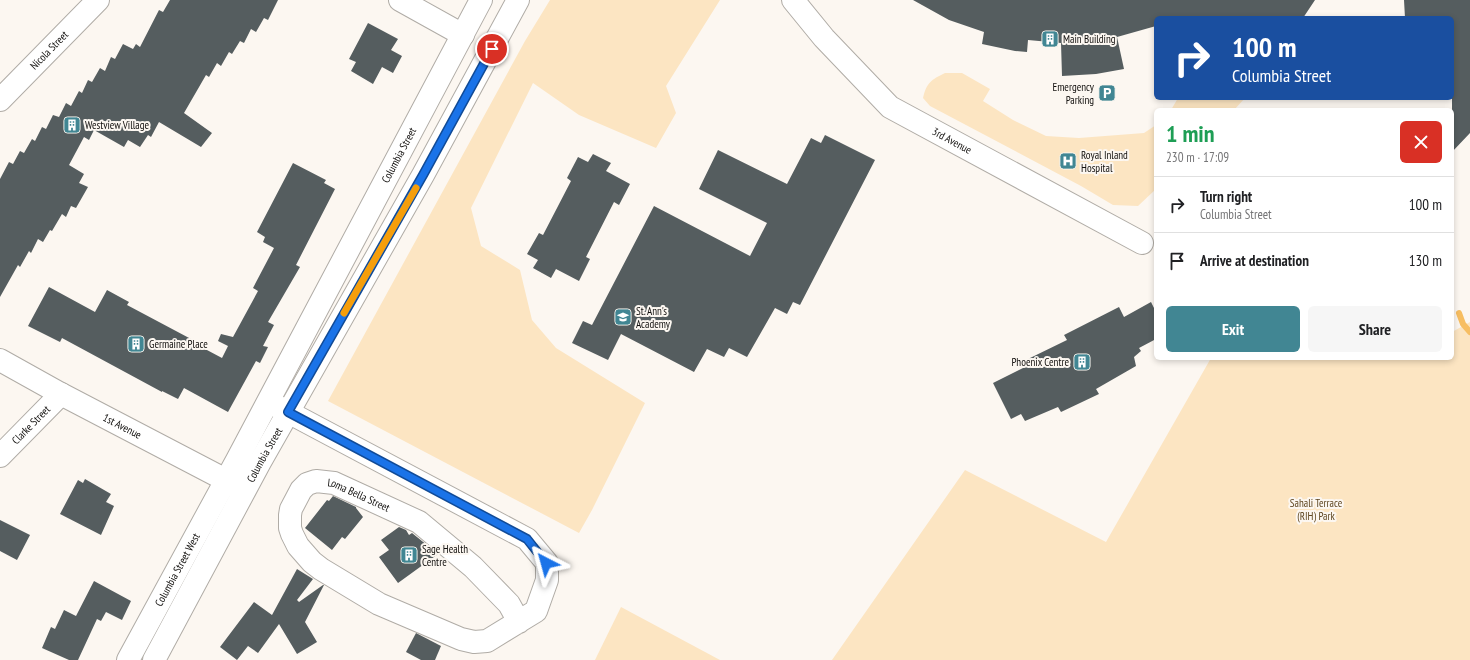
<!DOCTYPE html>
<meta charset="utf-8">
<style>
:root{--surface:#fff;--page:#f6f6f6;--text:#202124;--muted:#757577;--line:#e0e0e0;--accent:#418693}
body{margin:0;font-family:"PT Sans Narrow",sans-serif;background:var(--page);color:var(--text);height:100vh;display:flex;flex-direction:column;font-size:15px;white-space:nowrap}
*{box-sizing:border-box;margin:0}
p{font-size:13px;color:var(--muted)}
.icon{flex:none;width:22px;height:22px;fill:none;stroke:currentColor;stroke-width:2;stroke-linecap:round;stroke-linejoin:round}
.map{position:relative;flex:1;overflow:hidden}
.side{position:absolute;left:1154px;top:108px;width:300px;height:252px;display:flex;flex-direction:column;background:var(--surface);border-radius:6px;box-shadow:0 2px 6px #0003}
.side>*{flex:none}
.top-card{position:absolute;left:1154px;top:16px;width:300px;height:84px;border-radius:6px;box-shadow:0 2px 6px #0003;background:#1a4fa0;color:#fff;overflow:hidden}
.pin{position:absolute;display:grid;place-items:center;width:34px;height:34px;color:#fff;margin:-17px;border:2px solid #fff;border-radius:50%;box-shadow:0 1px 4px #0007}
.me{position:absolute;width:44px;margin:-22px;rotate:321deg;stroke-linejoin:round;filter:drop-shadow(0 0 3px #0008)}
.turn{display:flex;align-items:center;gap:14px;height:84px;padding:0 12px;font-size:18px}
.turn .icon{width:52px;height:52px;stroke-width:2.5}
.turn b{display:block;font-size:28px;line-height:34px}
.round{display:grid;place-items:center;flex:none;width:42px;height:42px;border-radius:6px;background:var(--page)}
.headline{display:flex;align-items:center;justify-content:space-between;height:68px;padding:0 12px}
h1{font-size:24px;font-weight:700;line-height:30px;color:#1e9e55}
.button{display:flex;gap:8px;margin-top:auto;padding:8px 12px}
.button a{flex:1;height:46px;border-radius:6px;background:var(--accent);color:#fff;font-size:16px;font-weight:700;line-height:46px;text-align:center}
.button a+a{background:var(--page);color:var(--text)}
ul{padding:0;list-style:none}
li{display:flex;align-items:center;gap:12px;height:56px;padding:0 12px;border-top:1px solid var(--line)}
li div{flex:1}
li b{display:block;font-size:15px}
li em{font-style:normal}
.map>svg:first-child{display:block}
.green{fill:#fce5c2}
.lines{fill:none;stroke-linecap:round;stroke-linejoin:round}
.stream{stroke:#f7be62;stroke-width:6}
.building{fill:#555d5f}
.minor-casing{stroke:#b0aca6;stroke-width:24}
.tertiary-casing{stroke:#b0aca6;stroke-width:24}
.secondary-casing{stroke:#b0aca6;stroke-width:24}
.minor{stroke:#fff;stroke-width:22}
.tertiary{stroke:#fff;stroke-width:22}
.secondary{stroke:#fff;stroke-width:22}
.route-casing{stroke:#114b97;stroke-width:10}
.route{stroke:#1a73e8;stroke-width:7}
.slow{stroke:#f59e0b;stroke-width:7}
.labels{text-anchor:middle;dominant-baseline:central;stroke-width:4;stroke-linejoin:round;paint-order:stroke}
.poi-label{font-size:11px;fill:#110f0d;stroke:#fcf7f1;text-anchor:start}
.street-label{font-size:11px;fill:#110f0d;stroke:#fcf7f1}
.park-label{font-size:11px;fill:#5e4620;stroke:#fcf7f1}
</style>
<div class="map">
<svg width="1470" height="660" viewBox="0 0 1470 660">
<rect width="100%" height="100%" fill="#fcf7f1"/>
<g class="green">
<path d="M550 0H720L666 86 676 113 656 148 579 115 533 83 471 208 481 246 520 270 532 320 556 348 645 403 592 510 579 533 328 401 525 41Z"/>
<path d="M945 73H962L990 89 983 101 1013 120 1046 136 1079 138 1144 133 1156 125V189L1138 206 1113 205 1081 186 930 106 923 98C927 82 931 80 945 73Z"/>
<path d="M1178 98H1245L1234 110H1171Z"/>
<path d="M1470 322V660H832L965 470 1106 542 1211 358H1452V332Z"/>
<path d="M621 607 720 660H595Z"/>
</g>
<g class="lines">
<path class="stream" d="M1459 313 1463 324 1470 332"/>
</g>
<g class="building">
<path d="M170 0H278L268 20 264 18 256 32 251 29 244 43 240 41 232 54 229 52 221 66 217 63 209 77 206 75 184 113 212 133 201 147 159 122 151 137 148 135 140 147 128 140 124 147 94 130 89 140 84 137 69 165 84 174 79 183 88 187 76 208 71 206 66 217 62 214 52 231 50 230 43 242 38 239 31 253 29 251 20 267 18 265 0 297V179L9 162 13 164 20 151 24 153 32 139 35 141 42 127 46 129 53 115 59 117 66 103 71 106 79 91 82 93 88 80 92 82 100 68 105 71 111 57 115 59 123 44 133 49 136 44 140 47 159 10 163 12Z"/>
<path d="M913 0H1315L1303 18H1156V26L1117 37 1124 69 1096 74 1062 76 1061 43 1028 40 1027 52 1015 51 982 44 984 32 949 20Z"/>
<path d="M1404 0H1470V133L1452 152V18H1405Z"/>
<path d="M368 23 398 39 391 50 402 56 393 73 382 67 373 84 351 71 356 62 349 59Z"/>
<path d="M825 135 875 160 800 305 793 302 787 314 775 308 747 357 729 348 724 357 707 349 694 372 621 334 608 360 572 343 583 321 592 325 654 206 750 256 767 223 699 189 718 150 787 184 811 138 821 143Z"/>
<path d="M593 154 611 163 606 171 630 184 619 205 614 202 586 257 590 259 579 281 556 269 551 278 533 268 538 260 527 254 539 233 543 235 571 181 567 178 578 157 588 162Z"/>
<path d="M293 163 326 180 324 183 335 189 296 265 300 267 268 322 274 325 263 346 268 347 260 363 256 361 228 412 184 388 178 399 162 391V392L62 338 60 342 28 326 49 287 95 312 107 290 129 302 127 305 191 339 190 341 222 358 228 346 218 341 221 334 233 337 258 291 253 288 274 248 263 242 265 237 257 232Z"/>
<path d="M1151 302 1156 312V339L1139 348 1141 351 1134 357 1136 366 1096 389 1099 394 1061 412 1058 407 1025 421 1021 414 1011 419 993 383 1031 364 1028 359 1067 340 1064 335 1119 307 1124 317Z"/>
<path d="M85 479 111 494 106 502 114 506 101 535 60 514 78 480 83 483Z"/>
<path d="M333 496 356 507V508L363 517 345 539 342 537 332 550 305 528 327 500 329 501Z"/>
<path d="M0 520 30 535 17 560 0 551Z"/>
<path d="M399 527 406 530 409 535 412 533 438 554 398 583 379 557 389 550 381 540Z"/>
<path d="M297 569 313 579 297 600 299 602 323 585H324L305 622 317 642 297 654 279 624 258 653 248 646 237 660 220 647 254 602 272 615Z"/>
<path d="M94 581 131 601 122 620 106 612 101 621 97 619 78 660H69L42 648 51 627 55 629 64 610 76 616Z"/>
<path d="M416 633 441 646 435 660H421L406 652Z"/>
</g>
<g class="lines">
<g class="minor-casing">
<g id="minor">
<path d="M400 0 463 35"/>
<path id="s1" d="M793 0 824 38 890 107 1142 243"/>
<path id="s2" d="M0 100 98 0"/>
<path id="s3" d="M271 403 527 539 547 563V580L536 611 487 641 474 642 461 639 379 604 321 569 312 562 298 546 292 534 290 528V515L291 509 301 490 307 484 316 481 334 483 419 522 473 567 509 604 519 622"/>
<path id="s4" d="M0 456 61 394"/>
</g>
</g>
<g class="tertiary-casing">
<g id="tertiary">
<path id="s5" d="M0 360 61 394 243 489"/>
</g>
</g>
<g class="secondary-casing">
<g id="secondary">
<path id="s6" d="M128 660 237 460 481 0"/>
<path id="s7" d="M154 660 260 462 423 175 518 0"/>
</g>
</g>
<use href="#minor" class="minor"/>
<use href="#tertiary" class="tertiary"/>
<use href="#secondary" class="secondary"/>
</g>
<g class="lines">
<g class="route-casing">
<path id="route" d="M492 49 423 175 288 412 527 539 546 563"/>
</g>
<use href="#route" class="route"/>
<path class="slow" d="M344 313 416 188"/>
</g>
<defs>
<g id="building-square" transform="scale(0.9)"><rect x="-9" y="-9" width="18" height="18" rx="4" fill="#418693" stroke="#fcf7f1"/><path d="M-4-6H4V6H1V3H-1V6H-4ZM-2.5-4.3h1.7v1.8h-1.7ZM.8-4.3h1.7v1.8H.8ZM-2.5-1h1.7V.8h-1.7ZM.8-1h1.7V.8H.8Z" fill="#fff"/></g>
<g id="parking-square" transform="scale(0.9)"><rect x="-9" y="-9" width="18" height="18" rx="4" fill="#418693" stroke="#fcf7f1"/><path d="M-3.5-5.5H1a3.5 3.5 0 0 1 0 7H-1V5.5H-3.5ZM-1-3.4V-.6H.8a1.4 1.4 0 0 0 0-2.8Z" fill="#fff"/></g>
<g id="hospital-square" transform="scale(0.9)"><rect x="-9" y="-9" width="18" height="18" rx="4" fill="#418693" stroke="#fcf7f1"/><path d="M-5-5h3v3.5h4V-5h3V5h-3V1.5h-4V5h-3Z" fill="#fff"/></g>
<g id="school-square" transform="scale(0.9)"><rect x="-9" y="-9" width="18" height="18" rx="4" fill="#418693" stroke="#fcf7f1"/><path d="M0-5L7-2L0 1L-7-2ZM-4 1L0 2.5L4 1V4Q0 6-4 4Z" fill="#fff"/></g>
</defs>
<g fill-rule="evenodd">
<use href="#building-square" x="1050" y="39"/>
<use href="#parking-square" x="1107" y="93"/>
<use href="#building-square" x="72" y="125"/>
<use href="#hospital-square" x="1068" y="161"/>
<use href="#school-square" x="623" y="317"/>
<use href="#building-square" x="136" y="344"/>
<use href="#building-square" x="1082" y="362"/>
<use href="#building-square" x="409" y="555"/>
</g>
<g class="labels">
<g class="poi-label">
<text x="1063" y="39">Main Building</text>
<text x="1094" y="87" text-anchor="end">Emergency<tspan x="1094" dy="13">Parking</tspan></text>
<text x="85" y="125">Westview Village</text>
<text x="1081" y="155">Royal Inland<tspan x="1081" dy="13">Hospital</tspan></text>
<text x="636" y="311">St. Ann's<tspan x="636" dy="13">Academy</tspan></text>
<text x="149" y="344">Germaine Place</text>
<text x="1069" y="362" text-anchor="end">Phoenix Centre</text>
<text x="422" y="549">Sage Health<tspan x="422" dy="13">Centre</tspan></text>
</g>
<g class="street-label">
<text stroke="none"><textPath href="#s2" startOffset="70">Nicola Street</textPath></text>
<text stroke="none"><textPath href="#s1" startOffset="215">3rd Avenue</textPath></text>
<text stroke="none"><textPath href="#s6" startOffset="573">Columbia Street</textPath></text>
<text stroke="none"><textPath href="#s4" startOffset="44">Clarke Street</textPath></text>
<text stroke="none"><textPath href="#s5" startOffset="139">1st Avenue</textPath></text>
<text stroke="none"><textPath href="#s7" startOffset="233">Columbia Street</textPath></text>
<text stroke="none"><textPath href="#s3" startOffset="768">Loma Bella Street</textPath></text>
<text stroke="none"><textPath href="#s6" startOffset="103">Columbia Street West</textPath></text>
</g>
<g class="park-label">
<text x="1316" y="503">Sahali Terrace<tspan x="1316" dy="13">(RIH) Park</tspan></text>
</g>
</g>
</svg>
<div class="pin" style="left:492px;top:49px;background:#d93025"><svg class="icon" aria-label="arrive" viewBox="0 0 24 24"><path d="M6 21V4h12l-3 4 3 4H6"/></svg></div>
<svg class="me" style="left:546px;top:563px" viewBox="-20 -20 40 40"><path d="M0-17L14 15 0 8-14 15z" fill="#1a73e8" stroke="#fff" stroke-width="4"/></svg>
<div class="top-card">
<div class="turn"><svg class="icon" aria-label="right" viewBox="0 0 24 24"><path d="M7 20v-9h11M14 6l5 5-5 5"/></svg><div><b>100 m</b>Columbia Street</div></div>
</div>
<section class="side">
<div class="headline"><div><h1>1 min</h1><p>230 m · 17:09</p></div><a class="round" style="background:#d93025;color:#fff"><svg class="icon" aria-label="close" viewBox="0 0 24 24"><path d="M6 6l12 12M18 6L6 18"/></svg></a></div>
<ul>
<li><svg class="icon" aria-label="right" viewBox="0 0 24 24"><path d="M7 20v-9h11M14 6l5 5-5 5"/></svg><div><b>Turn right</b><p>Columbia Street</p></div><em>100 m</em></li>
<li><svg class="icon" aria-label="arrive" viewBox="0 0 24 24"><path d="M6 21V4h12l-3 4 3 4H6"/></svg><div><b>Arrive at destination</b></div><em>130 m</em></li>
</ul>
<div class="button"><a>Exit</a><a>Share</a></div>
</section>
</div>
